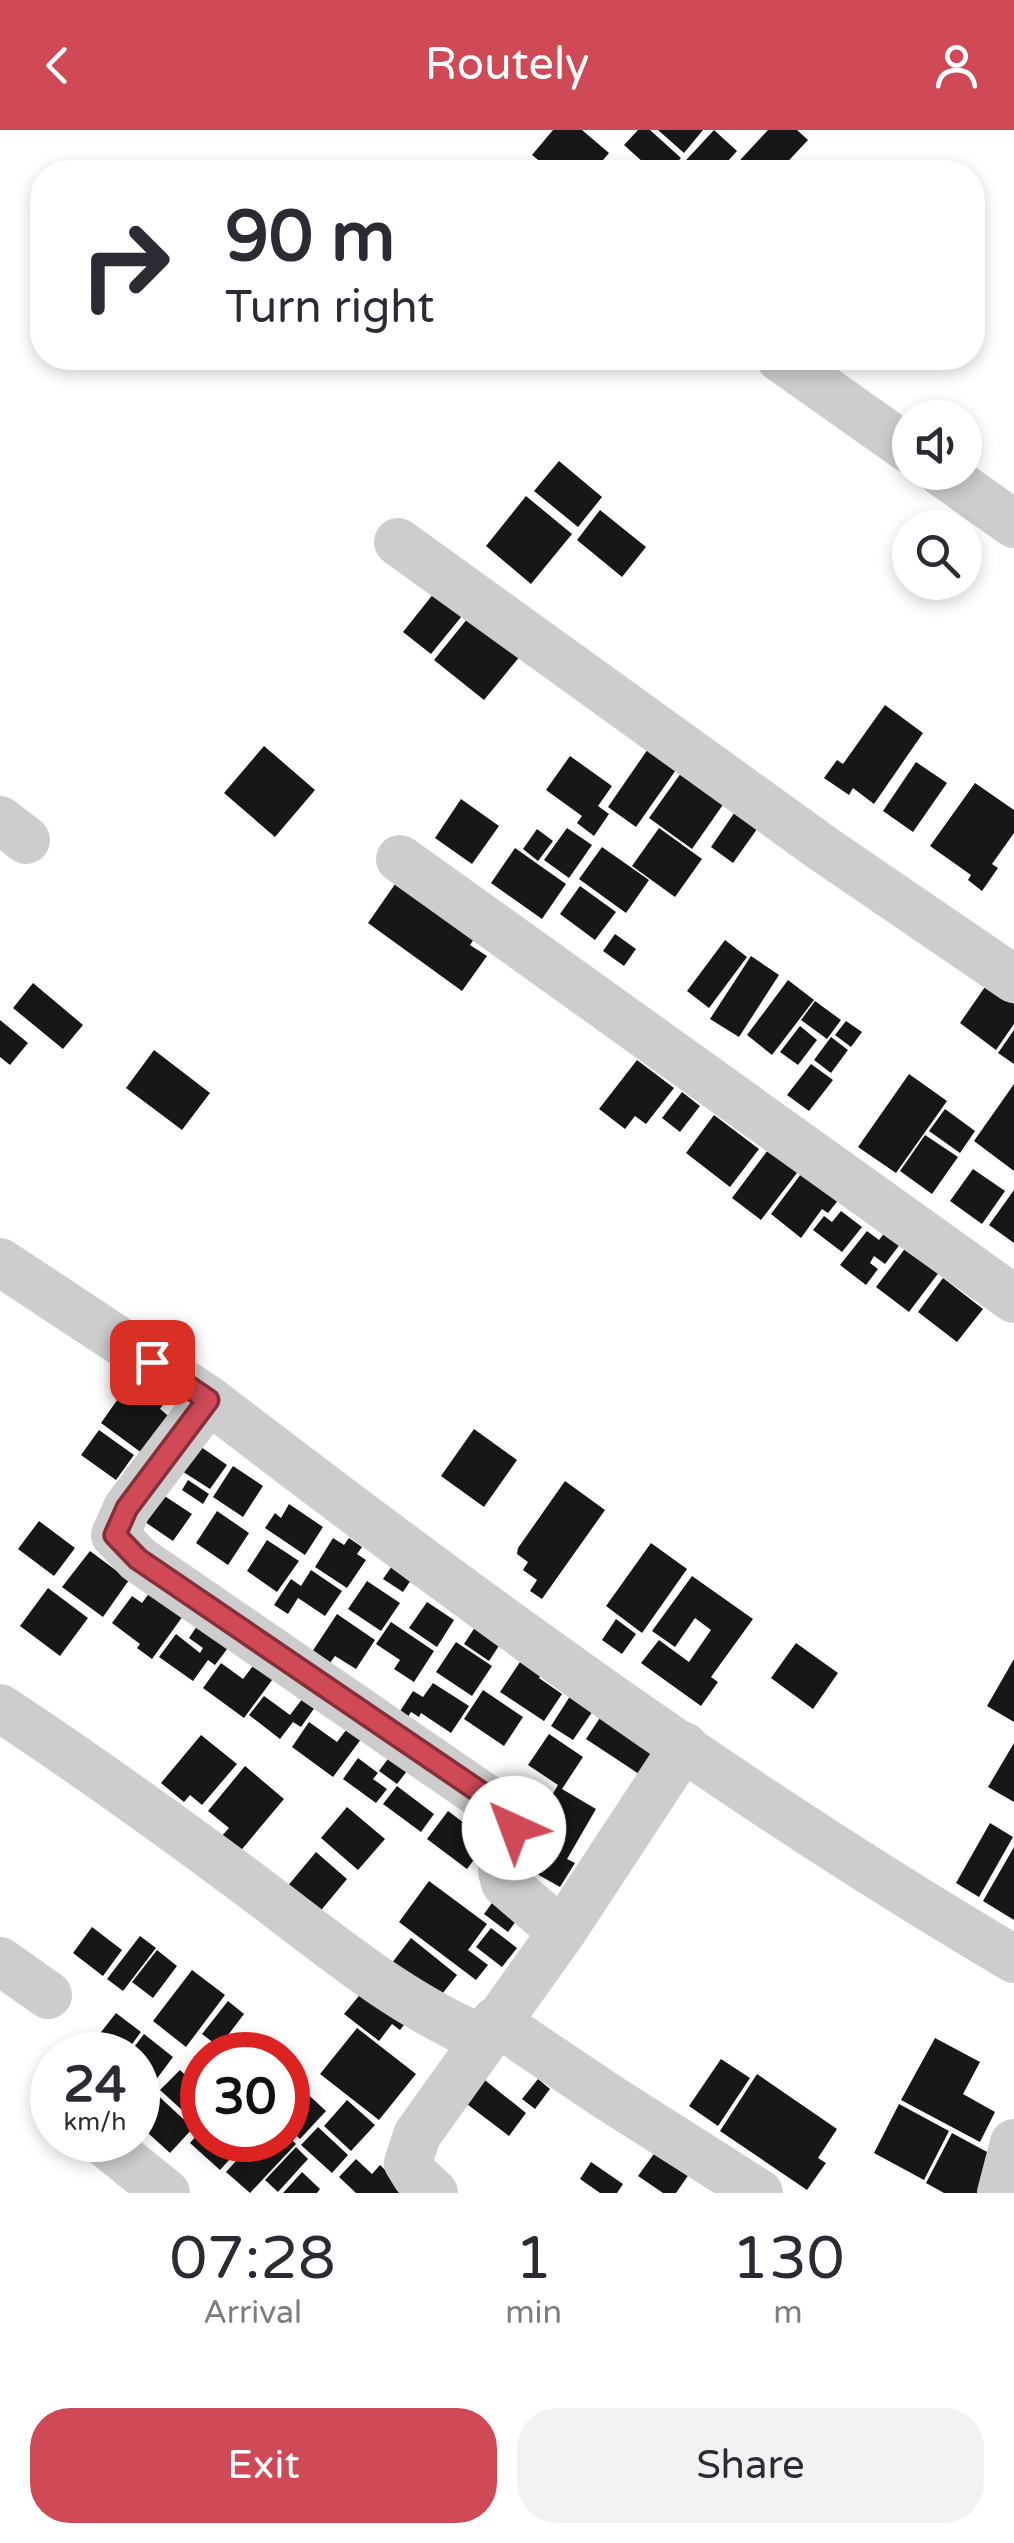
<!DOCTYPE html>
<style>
:root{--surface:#fff;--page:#f2f2f3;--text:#2b2b33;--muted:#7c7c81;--accent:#cf4957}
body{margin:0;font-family:"Varela Round",sans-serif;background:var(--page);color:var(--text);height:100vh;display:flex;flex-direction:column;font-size:38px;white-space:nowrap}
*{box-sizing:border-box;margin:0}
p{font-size:32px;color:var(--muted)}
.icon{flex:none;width:55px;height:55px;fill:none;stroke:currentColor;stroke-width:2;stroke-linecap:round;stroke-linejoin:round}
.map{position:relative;height:2063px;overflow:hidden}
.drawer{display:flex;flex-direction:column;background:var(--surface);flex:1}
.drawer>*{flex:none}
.banner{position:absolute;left:30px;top:30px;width:955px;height:210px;border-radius:40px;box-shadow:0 5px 15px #0003;background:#fff;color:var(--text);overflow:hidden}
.tools{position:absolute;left:892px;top:270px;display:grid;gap:20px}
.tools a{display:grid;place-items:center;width:90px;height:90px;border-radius:50%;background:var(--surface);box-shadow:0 5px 15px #0003;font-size:50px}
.speed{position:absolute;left:30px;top:1902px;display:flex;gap:20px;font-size:50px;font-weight:700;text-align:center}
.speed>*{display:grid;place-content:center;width:130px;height:130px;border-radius:50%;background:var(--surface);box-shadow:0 5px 15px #0003;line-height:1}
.speed small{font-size:25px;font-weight:400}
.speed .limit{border:15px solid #d22;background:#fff;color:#111}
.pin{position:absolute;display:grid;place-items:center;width:85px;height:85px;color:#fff;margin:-42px;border-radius:20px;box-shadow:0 5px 15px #0006}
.me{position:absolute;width:110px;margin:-55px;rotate:317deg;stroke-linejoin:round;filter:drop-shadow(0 0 8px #0008)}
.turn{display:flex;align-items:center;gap:35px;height:210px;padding:0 30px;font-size:45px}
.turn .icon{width:130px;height:130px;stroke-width:2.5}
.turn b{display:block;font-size:70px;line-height:85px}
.eta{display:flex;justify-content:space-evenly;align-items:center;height:170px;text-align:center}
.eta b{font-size:60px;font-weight:600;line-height:70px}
.cta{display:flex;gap:20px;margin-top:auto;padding:20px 30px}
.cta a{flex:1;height:115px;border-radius:40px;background:var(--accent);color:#fff;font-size:40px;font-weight:600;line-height:115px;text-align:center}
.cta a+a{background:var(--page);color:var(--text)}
header{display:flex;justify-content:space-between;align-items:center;height:130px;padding:0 30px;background:var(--accent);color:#fff;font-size:45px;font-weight:600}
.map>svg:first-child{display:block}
.building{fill:#171717}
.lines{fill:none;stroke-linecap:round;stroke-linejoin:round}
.minor{stroke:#cdcdcd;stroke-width:48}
.route-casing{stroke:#872f39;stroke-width:25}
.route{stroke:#cf4957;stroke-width:18}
</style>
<header><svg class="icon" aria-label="back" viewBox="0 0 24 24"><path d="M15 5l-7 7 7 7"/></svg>Routely<svg class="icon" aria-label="person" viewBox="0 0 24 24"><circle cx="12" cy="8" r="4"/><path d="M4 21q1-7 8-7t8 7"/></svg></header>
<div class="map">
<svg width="1014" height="2063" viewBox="0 0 1014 2063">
<rect width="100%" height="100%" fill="#fff"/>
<g class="building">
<path d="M553 0H582L609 23 593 42H553L532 25Z"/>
<path d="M638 0H650L681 28 668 42H654L624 15Z"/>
<path d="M658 0H703L684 23Z"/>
<path d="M714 0 737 21 718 42H675Z"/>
<path d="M768 0H797L808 10 778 42H729Z"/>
<path d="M559 331 602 367 578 397 534 361Z"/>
<path d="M526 366 572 404 531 454 486 416Z"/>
<path d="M600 380 646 417 622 447 577 410Z"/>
<path d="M438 458 466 481 431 524 403 502Z"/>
<path d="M476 478 526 519 484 570 434 530Z"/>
<path d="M885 575 923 603 874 674 853 658 849 665 824 648 837 630 843 634Z"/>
<path d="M264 616 315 660 275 707 224 663Z"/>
<path d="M650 616 678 637 636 697 608 677Z"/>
<path d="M570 626 612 656 598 676 609 684 594 706 577 693 582 686 546 660Z"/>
<path d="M691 629 734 659 692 719 649 688Z"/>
<path d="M916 632 947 653 913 702 883 681Z"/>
<path d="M975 653 1014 680V703L992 734 998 738 982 761 968 750 971 745 930 716Z"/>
<path d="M461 669 499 696 472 734 435 708Z"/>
<path d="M739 676 762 692 733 733 711 717Z"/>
<path d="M567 698 592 715 569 748 544 730Z"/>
<path d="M659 698 702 729 675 767 632 736Z"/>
<path d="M537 699 553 711 538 731 523 719Z"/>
<path d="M602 717 649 750 626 783 579 749Z"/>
<path d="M515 718 566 754 542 789 491 753Z"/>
<path d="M400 747 478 803 470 815 487 826 462 861 368 793Z"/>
<path d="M580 756 616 782 595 810 560 784Z"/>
<path d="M615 804 636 819 624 836 603 821Z"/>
<path d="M725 810 747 827 709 878 687 861Z"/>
<path d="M751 826 779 845 739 907 710 889Z"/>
<path d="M788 850 814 870 772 925 747 905Z"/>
<path d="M33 853 83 895 63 919 13 878Z"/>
<path d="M987 854 1014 874V894L996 920 960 893Z"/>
<path d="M815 871 841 890 827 909 801 890Z"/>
<path d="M0 890 28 913 10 935 0 927Z"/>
<path d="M846 891 862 902 851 917 835 905Z"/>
<path d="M800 896 817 910 798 935 780 922Z"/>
<path d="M1014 900V934L998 923Z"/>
<path d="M831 907 848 920 831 943 814 930Z"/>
<path d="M154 920 210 963 182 1000 126 958Z"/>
<path d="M637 930 674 958 646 994 635 986 625 999 599 979Z"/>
<path d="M811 934 833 950 809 981 787 965Z"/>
<path d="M909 944 947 971 896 1043 858 1017Z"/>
<path d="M1014 954V1041L974 1011Z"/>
<path d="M682 962 700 976 680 1002 662 988Z"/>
<path d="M945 979 975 1001 960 1023 929 1001Z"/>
<path d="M714 985 759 1019 730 1057 686 1023Z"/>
<path d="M925 1005 958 1027 932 1064 900 1041Z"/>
<path d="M774 1012 803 1035 761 1090 732 1068Z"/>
<path d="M807 1036 840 1068 828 1083 822 1079 801 1108 771 1084Z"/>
<path d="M973 1039 1005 1061 982 1094 950 1071Z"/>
<path d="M1014 1060V1113L989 1095Z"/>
<path d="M841 1081 862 1097 842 1122 813 1100 824 1086 832 1092Z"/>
<path d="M867 1101 879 1110 886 1101 901 1113 885 1134 874 1126 870 1133 878 1139 866 1155 840 1135Z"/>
<path d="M910 1112 943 1137 909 1182 876 1157Z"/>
<path d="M943 1148 983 1179 957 1212 918 1182Z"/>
<path d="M147 1250 169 1266 160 1279 172 1289 146 1326 101 1293 127 1256 138 1263Z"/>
<path d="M474 1299 517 1330 484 1377 441 1346Z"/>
<path d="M99 1300 134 1325 116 1350 81 1325Z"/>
<path d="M191 1310 227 1335 210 1359 174 1336Z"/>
<path d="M233 1336 263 1356 243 1387 213 1367Z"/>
<path d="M188 1350 209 1364 203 1374 182 1360Z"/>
<path d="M565 1351 605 1380 542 1469 530 1461 537 1450 523 1440 528 1432 517 1424 518 1418Z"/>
<path d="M160 1363 192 1384 173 1411 142 1390Z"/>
<path d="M289 1374 323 1397 305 1425 265 1398 275 1383 281 1388Z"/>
<path d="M217 1381 249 1403 228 1435 196 1413Z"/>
<path d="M39 1391 75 1418 54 1446 18 1419Z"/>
<path d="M333 1408 344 1415 349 1408 362 1417 357 1424 366 1430 347 1458 315 1437Z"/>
<path d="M267 1410 299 1431 277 1462 247 1441Z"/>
<path d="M651 1413 687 1439 642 1503 606 1476Z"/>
<path d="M90 1421 129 1450 103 1487 62 1457Z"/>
<path d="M392 1436 411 1450 403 1462 383 1449Z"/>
<path d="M311 1440 342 1461 325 1486 298 1468 288 1484 274 1475 291 1449 301 1456Z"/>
<path d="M692 1446 753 1489 711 1547 718 1552 701 1576 641 1533 659 1510 689 1532 711 1500 695 1488 675 1517 652 1501Z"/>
<path d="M367 1451 400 1473 381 1501 348 1479Z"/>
<path d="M48 1458 88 1488 60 1526 20 1496Z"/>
<path d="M150 1462 188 1479 152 1529 137 1518 140 1514 112 1493 132 1466 142 1473Z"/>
<path d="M427 1472 454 1490 437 1517 409 1498Z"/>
<path d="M337 1484 375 1510 356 1539 335 1526 327 1537 310 1525Z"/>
<path d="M481 1488 506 1505 489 1531 464 1514Z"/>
<path d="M616 1489 636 1504 622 1524 602 1510Z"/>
<path d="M391 1492 434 1521 414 1552 394 1539 400 1530 376 1514Z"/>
<path d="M197 1496 234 1510 215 1535 208 1530 193 1551 159 1527 176 1504 200 1523 203 1518 189 1508Z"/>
<path d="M456 1512 492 1536 472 1566 436 1542Z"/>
<path d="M796 1513 838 1543 813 1579 771 1548Z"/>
<path d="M528 1520 548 1534 539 1548 562 1564 544 1591 500 1562Z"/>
<path d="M259 1528 278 1542 244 1588 203 1558 221 1533 243 1549Z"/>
<path d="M1014 1529V1592L987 1576Z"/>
<path d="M433 1553 469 1576 451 1603 421 1583 419 1587 411 1582 403 1595 395 1589 413 1561 423 1567Z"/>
<path d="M483 1560 523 1587 504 1616 464 1589Z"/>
<path d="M574 1560 597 1575 573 1610 551 1596Z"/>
<path d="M306 1564 318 1573 301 1597 293 1592 280 1609 249 1585 264 1566 290 1585Z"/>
<path d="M605 1580 657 1616 639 1644 586 1609Z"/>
<path d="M353 1591 367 1601 333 1647 292 1617 309 1592 337 1612Z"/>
<path d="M549 1604 583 1627 562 1659 596 1679 567 1729 575 1733 560 1757 530 1740 540 1722 524 1713 558 1655 528 1635Z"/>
<path d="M201 1605 237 1634 202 1675 190 1665 184 1672 161 1653Z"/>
<path d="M1014 1613V1672L988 1657Z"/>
<path d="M396 1618 414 1632 397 1654 379 1641Z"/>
<path d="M358 1628 378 1643 373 1649 387 1659 376 1673 343 1649Z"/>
<path d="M245 1636 284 1669 238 1724 220 1708 229 1698 208 1681Z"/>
<path d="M397 1656 434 1684 421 1702 383 1674Z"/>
<path d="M347 1677 385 1709 358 1740 321 1708Z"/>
<path d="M448 1681 488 1711 467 1739 427 1709Z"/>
<path d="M990 1693 1013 1707 979 1767 956 1753Z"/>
<path d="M1014 1717V1790L983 1771Z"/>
<path d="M316 1722 347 1749 313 1790 281 1764Z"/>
<path d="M429 1751 487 1794 468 1820 488 1835 476 1850 399 1792Z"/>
<path d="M495 1769 519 1787 508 1802 484 1784Z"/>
<path d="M92 1797 122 1820 103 1846 73 1823Z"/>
<path d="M491 1798 517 1818 502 1837 476 1817Z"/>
<path d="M140 1806 156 1818 123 1861 107 1849Z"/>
<path d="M411 1808 457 1845 431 1878 385 1842Z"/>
<path d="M157 1820 177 1836 153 1868 132 1852Z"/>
<path d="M192 1840 225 1865 186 1917 153 1891Z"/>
<path d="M363 1861 411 1886 400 1900 392 1894 379 1911 344 1884Z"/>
<path d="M228 1871 244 1884 219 1917 202 1904Z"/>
<path d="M116 1883 141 1902 124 1925H113L94 1911Z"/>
<path d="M357 1898 416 1944 379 1990 320 1944Z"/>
<path d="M144 1904 173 1927 138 1974V1925H128Z"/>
<path d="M935 1908 980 1932 963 1964 995 1982 980 2012 901 1970Z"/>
<path d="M721 1929 750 1948 718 1996 689 1976Z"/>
<path d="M180 1940 202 1961V1980L193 1990 160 1960Z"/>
<path d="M757 1944 837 1999 818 2028 826 2033 807 2060 720 2001Z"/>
<path d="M481 1947 526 1983 509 2006 463 1971Z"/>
<path d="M538 1949 550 1959 535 1979 522 1969Z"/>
<path d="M300 1957 326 1981 300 2009 288 1998V1971Z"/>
<path d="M152 1960 193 1998 170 2023 138 1994V1976Z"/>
<path d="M347 1970 375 1995 351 2021 324 1996Z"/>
<path d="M899 1974 949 2001 924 2050 874 2023Z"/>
<path d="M318 1997 348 2025 332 2043 301 2015Z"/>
<path d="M202 1999V2010H247L220 2040 190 2013Z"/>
<path d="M952 2003 1000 2029 982 2063H944L926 2053Z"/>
<path d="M288 2006 296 2014 250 2063 226 2042 255 2010H288Z"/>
<path d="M661 2014 694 2037 676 2063H663L638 2046Z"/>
<path d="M296 2017 308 2029 278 2062 265 2050Z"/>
<path d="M356 2029 372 2044 380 2035 409 2063H356L339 2047Z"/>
<path d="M591 2032 623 2054 617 2063H600L580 2049Z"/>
<path d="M302 2042 320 2059 317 2063H283Z"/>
</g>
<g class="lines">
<g class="minor">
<path d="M780 228 910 320"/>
<path d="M941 342 1014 394"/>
<path d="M398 412 825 720 1014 849"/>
<path d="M0 690 26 710"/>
<path d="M400 729 1014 1169"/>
<path d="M0 1132 209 1270"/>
<path d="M0 1578C85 1634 167 1693 249 1754 324 1810 397 1873 483 1909"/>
<path d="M562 1802 505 1753 502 1742 514 1698 509 1687 496 1675 138 1429 115 1405 127 1378 209 1270C468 1469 732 1663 1014 1829"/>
<path d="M0 1831 48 1865"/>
<path d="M495 1891 608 1967 759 2063"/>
<path d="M101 2010 166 2063"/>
<path d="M434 2063 416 2046 408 2033 417 2005 562 1802 684 1616"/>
<path d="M1001 2063 1014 2013"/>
</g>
</g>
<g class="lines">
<g class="route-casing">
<path id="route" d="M152 1232 208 1270 127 1378 115 1405 138 1429 480 1662 509 1687 514 1698"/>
</g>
<use href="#route" class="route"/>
</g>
</svg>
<div class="tools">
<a><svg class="icon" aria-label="sound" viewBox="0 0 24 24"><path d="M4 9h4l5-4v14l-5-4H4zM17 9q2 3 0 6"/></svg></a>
<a><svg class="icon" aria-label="search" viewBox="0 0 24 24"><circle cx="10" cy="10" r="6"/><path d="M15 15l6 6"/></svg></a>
</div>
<div class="speed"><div>24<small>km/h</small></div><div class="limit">30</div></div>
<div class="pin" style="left:152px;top:1232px;background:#d93025"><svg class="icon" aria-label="arrive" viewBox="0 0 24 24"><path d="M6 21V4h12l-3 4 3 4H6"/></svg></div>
<svg class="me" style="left:514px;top:1698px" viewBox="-20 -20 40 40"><circle r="19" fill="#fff"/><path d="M0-13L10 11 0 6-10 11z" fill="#cf4957"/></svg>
<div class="banner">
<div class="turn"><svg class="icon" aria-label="right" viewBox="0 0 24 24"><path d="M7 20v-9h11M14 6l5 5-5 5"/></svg><div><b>90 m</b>Turn right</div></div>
</div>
</div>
<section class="drawer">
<div class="eta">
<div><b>07:28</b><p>Arrival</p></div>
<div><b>1</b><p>min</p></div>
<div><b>130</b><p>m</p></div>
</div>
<div class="cta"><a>Exit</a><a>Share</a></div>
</section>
